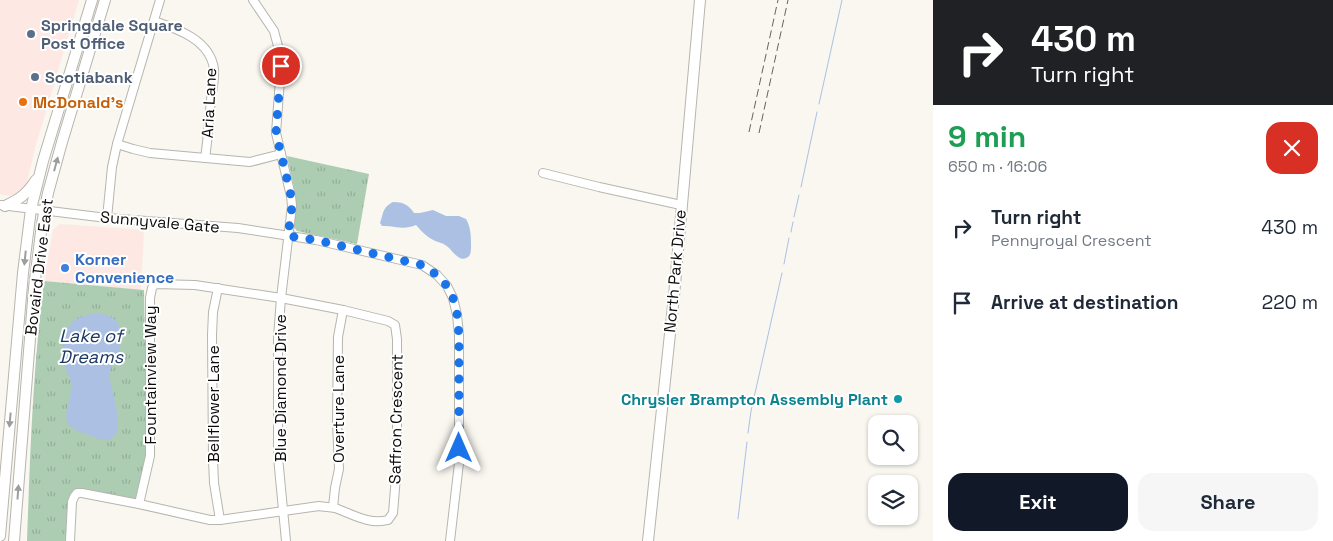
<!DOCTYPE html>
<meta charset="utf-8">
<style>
:root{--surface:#fff;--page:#f6f6f7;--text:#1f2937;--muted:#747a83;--accent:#111827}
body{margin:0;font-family:"Space Grotesk",sans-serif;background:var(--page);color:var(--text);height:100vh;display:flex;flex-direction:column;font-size:19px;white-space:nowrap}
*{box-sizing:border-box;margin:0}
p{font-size:16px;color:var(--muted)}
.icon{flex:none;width:28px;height:28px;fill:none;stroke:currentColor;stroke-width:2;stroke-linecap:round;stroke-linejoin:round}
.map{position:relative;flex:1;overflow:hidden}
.panel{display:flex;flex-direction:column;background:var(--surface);width:400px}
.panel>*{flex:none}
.guide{background:#202124;color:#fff;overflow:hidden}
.tools{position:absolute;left:868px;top:415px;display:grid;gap:10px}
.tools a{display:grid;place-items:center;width:50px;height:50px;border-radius:10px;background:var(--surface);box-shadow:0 1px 4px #0004;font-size:25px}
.pin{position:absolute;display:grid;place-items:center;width:42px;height:42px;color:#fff;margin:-21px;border:2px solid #fff;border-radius:50%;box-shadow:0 1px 5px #0007}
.me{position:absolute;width:55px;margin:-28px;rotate:0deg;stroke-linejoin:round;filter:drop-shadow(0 0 4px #0008)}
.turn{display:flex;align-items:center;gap:18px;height:105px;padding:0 15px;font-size:22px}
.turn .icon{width:65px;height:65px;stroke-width:2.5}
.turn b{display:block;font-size:35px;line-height:42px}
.round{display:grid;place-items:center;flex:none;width:52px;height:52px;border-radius:15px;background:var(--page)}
.headline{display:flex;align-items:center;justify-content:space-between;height:85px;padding:0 15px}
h1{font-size:30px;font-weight:700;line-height:38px;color:#1e9e55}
.primary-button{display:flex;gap:10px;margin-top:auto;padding:10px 15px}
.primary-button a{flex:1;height:58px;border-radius:15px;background:var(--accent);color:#fff;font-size:20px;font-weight:700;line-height:58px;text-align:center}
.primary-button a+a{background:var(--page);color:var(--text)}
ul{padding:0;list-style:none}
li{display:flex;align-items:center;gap:15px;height:75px;padding:0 15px}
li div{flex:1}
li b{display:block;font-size:19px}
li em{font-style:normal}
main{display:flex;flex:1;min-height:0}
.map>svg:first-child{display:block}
.commercial{fill:#fde8e4}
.grass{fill:url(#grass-tufts)}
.water{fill:#abc0e3}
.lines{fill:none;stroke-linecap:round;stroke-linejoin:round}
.stream{stroke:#abc0e3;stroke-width:1}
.minor-casing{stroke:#b6b5ae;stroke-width:10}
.major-casing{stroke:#b6b5ae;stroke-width:12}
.minor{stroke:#fff;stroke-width:8}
.major{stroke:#fff;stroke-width:10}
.rail{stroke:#656360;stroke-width:1;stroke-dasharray:8 4;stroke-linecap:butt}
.oneway{fill:#9e9d9d}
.route{stroke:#1a73e8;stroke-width:9;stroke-dasharray:0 16.2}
.service-dot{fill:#5c6f8a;stroke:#fff;stroke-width:2}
.food-dot{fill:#e8710a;stroke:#fff;stroke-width:2}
.shop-dot{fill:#3f7fe0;stroke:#fff;stroke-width:2}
.culture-dot{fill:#0f9aa8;stroke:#fff;stroke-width:2}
.labels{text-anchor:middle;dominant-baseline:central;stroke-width:4;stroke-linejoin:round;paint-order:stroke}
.service-label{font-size:16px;font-weight:bold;fill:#4e5e75;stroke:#fff;text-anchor:start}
.food-label{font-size:16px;font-weight:bold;fill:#c56008;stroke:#fff;text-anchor:start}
.street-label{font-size:16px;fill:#0c0b09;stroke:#fff}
.shop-label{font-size:16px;font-weight:bold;fill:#366cbe;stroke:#fff;text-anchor:start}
.culture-label{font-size:16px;font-weight:bold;fill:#0d838f;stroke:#fff;text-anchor:end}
.water-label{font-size:18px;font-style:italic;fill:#1b3763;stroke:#fff}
</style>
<main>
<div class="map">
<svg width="933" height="541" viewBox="0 0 933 541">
<defs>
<pattern id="grass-tufts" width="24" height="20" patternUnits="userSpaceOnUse" patternTransform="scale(1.25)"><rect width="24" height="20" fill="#adcdb3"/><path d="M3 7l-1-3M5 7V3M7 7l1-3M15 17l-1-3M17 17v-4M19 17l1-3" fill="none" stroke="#94af99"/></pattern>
</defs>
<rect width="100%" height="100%" fill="#f9f7f0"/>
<g class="commercial">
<path d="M0 0H79L35 148 26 187 10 196 0 194Z"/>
<path d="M60 224 144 230 141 290 44 281 53 230Z"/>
</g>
<g class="grass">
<path d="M287 156 369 174 357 244 297 231 294 227 295 192Z"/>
<path d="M44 281 144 290 147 452 138 496 134 499 81 490 70 499 66 541H27C30 454 33 367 44 281Z"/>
</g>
<g class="water">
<path d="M393 202C403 202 409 205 414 213H420L433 210 446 216H459L466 219C471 228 471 236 471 246 471 250 471 255 468 257 458 264 452 248 445 245 443 243 440 243 438 242 429 239 422 232 416 225 402 231 395 225 382 226L380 223C384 212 382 208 393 202Z"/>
<path d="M99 313C105 315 113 316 116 321 123 329 121 345 118 354 115 363 108 369 110 379 111 391 130 441 105 440 99 440 92 436 86 434 53 424 72 409 71 385 71 378 67 373 65 367 63 364 63 359 63 356 62 341 64 327 77 319 83 315 92 314 99 313Z"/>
</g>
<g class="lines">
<g class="stream">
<path d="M819 104 842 0"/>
<path d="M801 187 817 112"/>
<path d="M794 217 799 195"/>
<path d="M791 232 793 222"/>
<path d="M784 264 789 238"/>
<path d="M748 433 751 411 782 273"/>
<path d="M738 519 747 442"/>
</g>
<g class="minor-casing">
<g id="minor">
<path d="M253 0 274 31 279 50 281 66 276 133 291 196 292 206 281 298 278 337V457L286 541"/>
<path d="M154 21C178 29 210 40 214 69 215 79 212 90 211 100 209 119 208 139 205 158"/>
<path d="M117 144 133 149 150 153 250 162 281 154"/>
<path d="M543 173 599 187 681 205"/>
<path d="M0 205 107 218 238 228 316 240 422 265 437 275 447 286 453 298 457 315 459 335V463L450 541"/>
<path d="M107 218 112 167 117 144 160 0"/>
<path d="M218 288 213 312 212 335 213 459 214 483 220 520"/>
<path d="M333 507 335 488 339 469 337 422 338 337 343 310"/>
<path d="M70 541 72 502 74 497 77 493H82L139 504 210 520H220L319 506C324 507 330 507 335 508 352 514 369 525 388 520L393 513 397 464V339L395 325 388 321 343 310 281 298 195 285 155 284 152 288 150 298V456L139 504"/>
</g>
</g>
<g class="major-casing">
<g id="major">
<path d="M5 206C20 199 27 194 36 180"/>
<path d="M0 536 23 273 31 209 43 161 92 0"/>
<path d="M14 541 34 288 42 224 48 193 62 142 105 0"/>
<path d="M648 541 674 296 700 0"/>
</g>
</g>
<use href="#minor" class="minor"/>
<use href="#major" class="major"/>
<g class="rail">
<path d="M749 132 778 0"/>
<path d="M759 133 788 0"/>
</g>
</g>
<defs><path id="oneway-solid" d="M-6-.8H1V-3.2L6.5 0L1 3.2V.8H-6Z" transform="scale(1.25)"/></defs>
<g class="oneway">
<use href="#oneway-solid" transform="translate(56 164) rotate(-75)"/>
<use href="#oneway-solid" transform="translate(25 258) rotate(96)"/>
<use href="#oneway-solid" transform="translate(10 420) rotate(95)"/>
<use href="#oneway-solid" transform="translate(18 492) rotate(-86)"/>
</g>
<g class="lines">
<path class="route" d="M281 66 276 133 291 196 292 206 288 236 316 240 422 265 437 275 447 286 453 298 457 314 459 335V448"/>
</g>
<g class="service-dot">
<circle cx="31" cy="34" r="5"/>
<circle cx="35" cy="77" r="5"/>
</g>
<circle class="food-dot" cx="23" cy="102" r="5"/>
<circle class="shop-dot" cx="65" cy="268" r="5"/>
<circle class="culture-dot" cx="898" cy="399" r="5"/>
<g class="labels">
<g class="service-label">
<text x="41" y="25">Springdale Square<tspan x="41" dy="18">Post Office</tspan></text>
<text x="45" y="77">Scotiabank</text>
</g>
<g class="food-label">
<text x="33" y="102">McDonald's</text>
</g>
<g class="street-label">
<text transform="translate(209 103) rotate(-87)">Aria Lane</text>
<text transform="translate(160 222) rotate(5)">Sunnyvale Gate</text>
<text transform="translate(39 267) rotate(-83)">Bovaird Drive East</text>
<text transform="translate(675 271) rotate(-85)">North Park Drive</text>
<text transform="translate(150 375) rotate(-90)">Fountainview Way</text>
<text transform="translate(280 388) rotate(-90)">Blue Diamond Drive</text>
<text transform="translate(213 404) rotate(-90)">Bellflower Lane</text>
<text transform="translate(338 409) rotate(-90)">Overture Lane</text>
<text transform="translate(396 419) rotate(-89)">Saffron Crescent</text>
</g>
<g class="shop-label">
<text x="75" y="259">Korner<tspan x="75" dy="18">Convenience</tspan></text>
</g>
<g class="culture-label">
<text x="888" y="399">Chrysler Brampton Assembly Plant</text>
</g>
<g class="water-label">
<text x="91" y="335">Lake of<tspan x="91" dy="21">Dreams</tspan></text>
</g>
</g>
</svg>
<div class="tools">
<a><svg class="icon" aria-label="search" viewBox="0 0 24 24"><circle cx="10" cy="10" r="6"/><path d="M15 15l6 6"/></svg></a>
<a><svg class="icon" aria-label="layers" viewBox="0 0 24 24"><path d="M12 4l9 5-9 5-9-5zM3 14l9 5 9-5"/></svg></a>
</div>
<div class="pin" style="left:281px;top:66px;background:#d93025"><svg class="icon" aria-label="arrive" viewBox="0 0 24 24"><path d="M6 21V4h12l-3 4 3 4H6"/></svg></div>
<svg class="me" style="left:459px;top:448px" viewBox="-20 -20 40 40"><path d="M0-17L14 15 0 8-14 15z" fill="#1a73e8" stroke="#fff" stroke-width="4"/></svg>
</div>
<section class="panel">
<div class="guide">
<div class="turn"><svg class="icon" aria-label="right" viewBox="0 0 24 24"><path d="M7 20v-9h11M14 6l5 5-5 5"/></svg><div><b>430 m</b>Turn right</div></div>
</div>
<div class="headline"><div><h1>9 min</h1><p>650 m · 16:06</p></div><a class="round" style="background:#d93025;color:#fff"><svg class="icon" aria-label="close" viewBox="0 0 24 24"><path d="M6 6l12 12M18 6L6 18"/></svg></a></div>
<ul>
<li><svg class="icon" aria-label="right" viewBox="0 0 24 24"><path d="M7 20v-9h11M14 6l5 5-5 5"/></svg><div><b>Turn right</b><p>Pennyroyal Crescent</p></div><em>430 m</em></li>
<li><svg class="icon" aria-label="arrive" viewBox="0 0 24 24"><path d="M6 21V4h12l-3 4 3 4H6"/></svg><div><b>Arrive at destination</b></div><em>220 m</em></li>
</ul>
<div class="primary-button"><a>Exit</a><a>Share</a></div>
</section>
</main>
